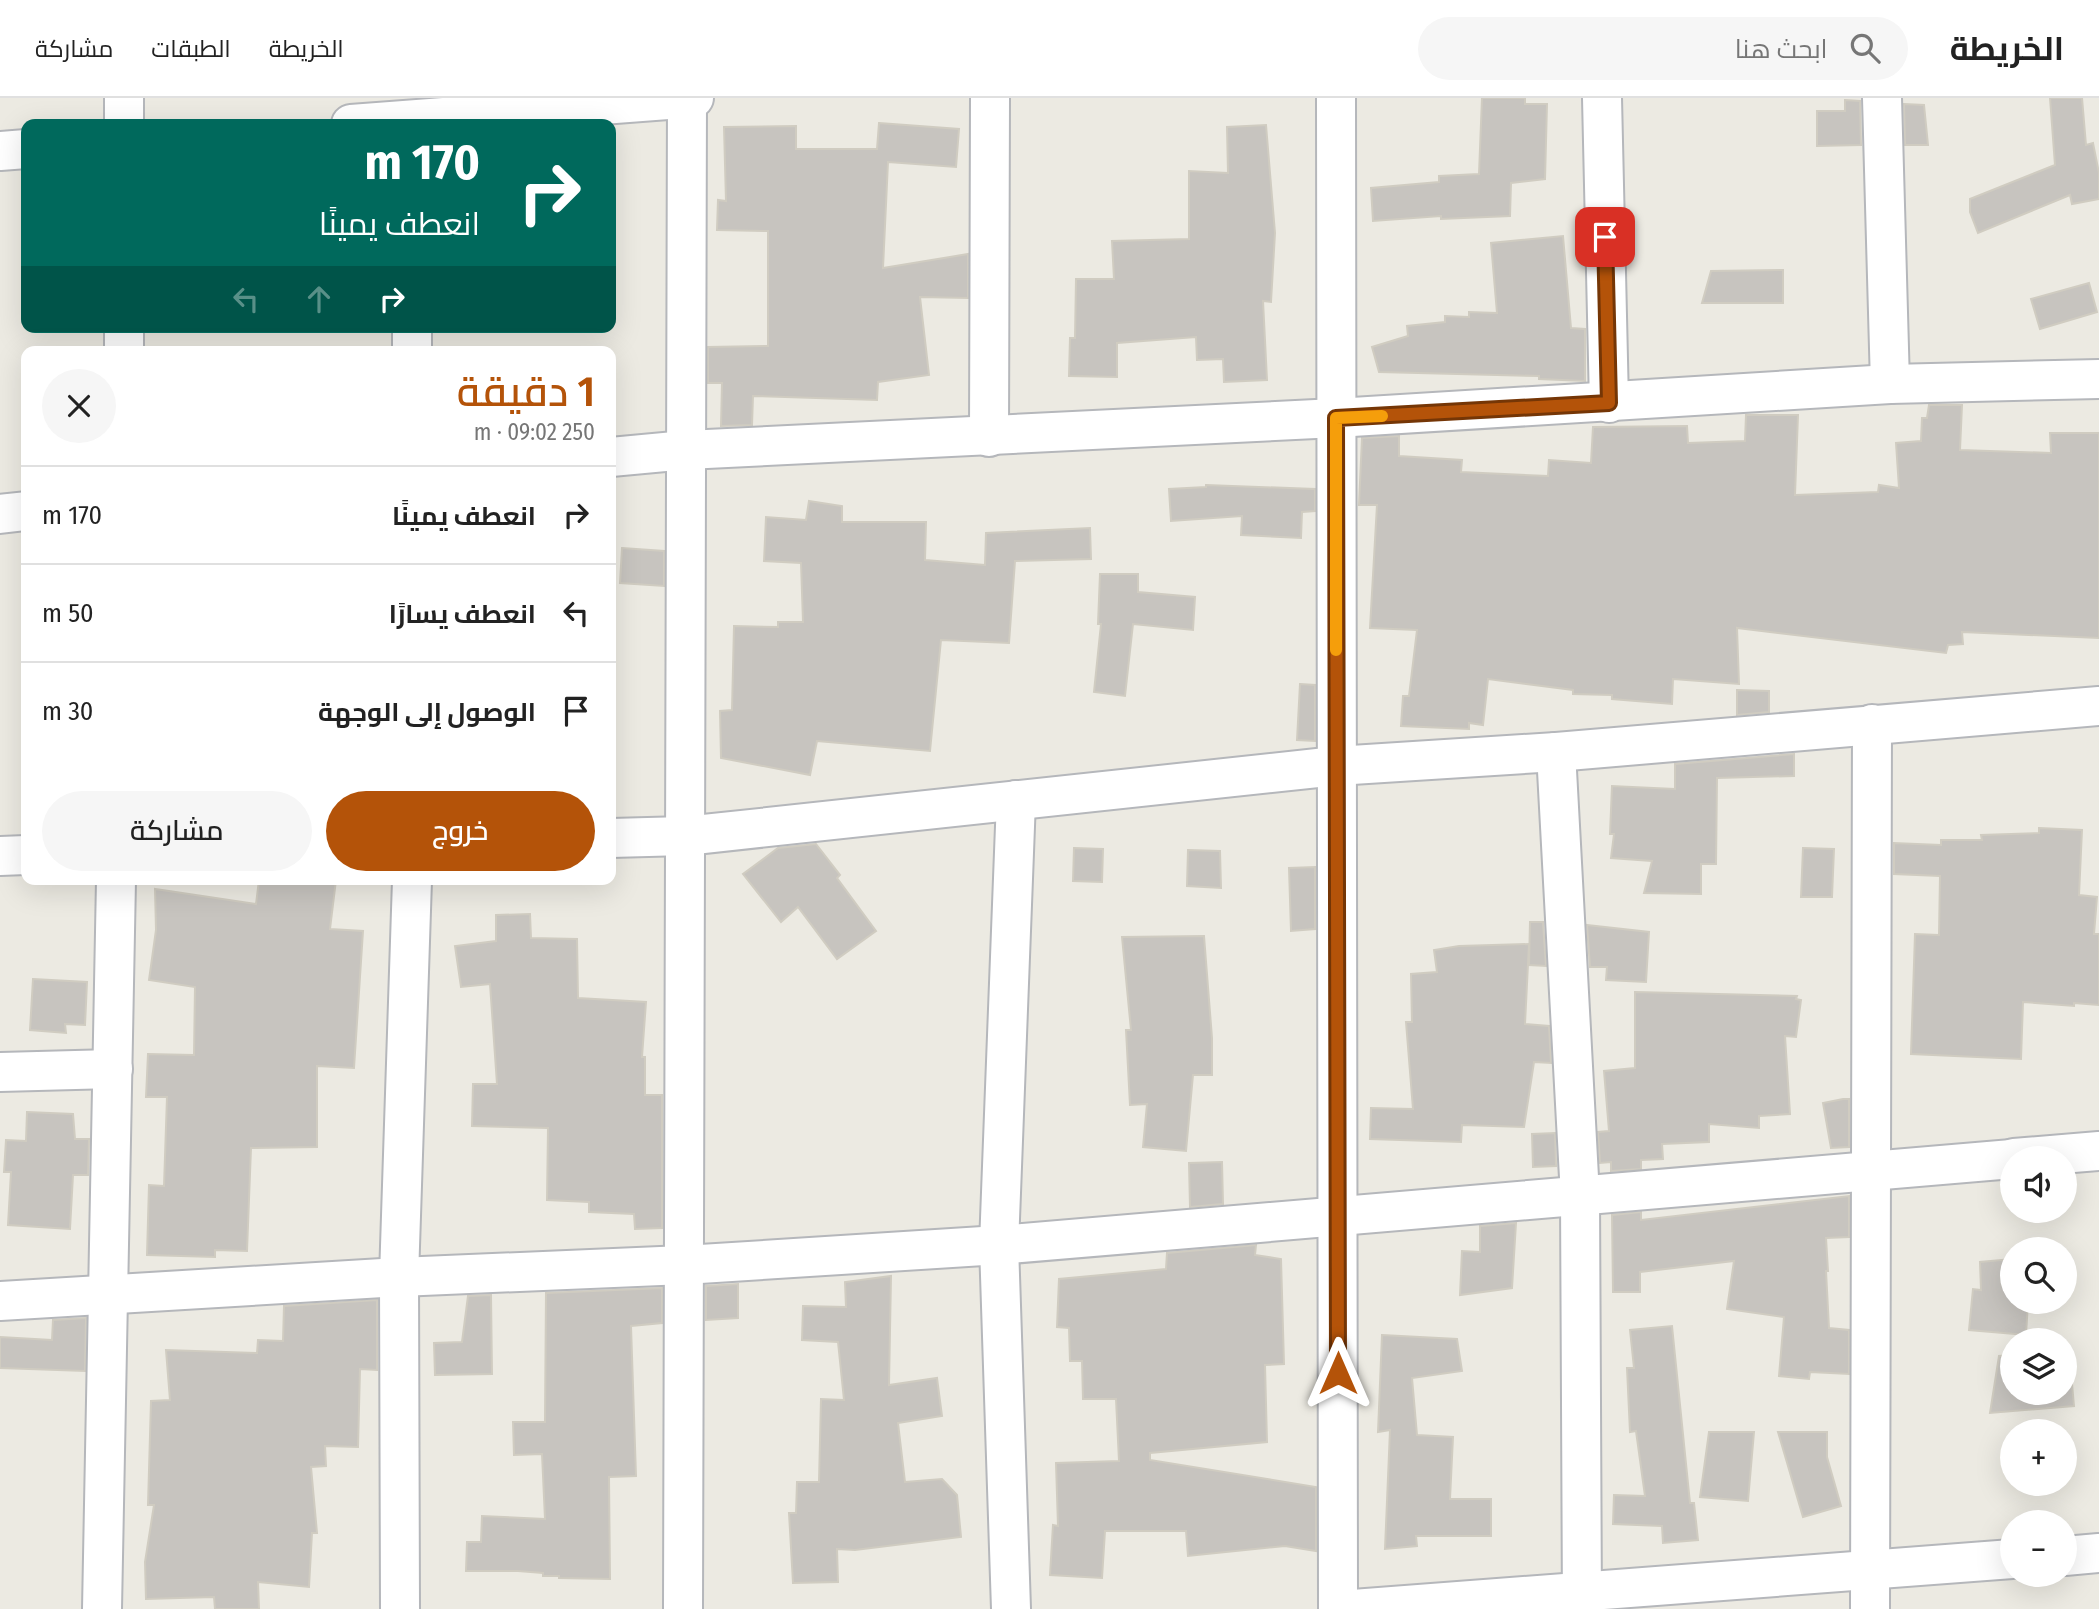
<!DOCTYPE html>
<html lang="ar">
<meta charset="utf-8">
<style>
:root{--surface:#fff;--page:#f6f6f6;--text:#222;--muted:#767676;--line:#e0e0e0;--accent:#b45309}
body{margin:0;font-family:"Fira Sans Condensed",Cairo,sans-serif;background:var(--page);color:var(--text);direction:rtl;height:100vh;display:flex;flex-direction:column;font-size:26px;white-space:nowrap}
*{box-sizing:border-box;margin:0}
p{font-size:23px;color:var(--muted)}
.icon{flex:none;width:38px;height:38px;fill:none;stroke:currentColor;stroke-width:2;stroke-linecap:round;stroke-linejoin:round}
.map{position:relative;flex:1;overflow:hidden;direction:ltr}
.panel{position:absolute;left:21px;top:248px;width:595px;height:539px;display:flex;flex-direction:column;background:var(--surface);border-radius:14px;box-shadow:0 7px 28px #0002;direction:rtl}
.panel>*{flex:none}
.hud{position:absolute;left:21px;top:21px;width:595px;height:214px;border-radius:14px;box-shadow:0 7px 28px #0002;direction:rtl;background:#00695c;color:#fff;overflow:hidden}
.tools{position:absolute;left:2000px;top:1048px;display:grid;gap:14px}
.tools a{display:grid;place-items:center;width:77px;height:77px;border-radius:50%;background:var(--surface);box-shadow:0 7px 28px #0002;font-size:35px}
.pin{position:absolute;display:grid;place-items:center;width:60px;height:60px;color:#fff;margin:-30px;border-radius:14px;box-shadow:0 4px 10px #0006}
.me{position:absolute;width:77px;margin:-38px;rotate:0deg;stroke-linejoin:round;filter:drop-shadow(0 0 5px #0008)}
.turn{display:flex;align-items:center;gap:24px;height:147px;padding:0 21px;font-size:32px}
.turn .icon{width:91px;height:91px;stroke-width:2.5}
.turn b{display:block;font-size:49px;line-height:60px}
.lanes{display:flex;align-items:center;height:66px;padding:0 21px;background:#0003;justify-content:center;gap:35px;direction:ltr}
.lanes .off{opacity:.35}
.round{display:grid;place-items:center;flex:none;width:74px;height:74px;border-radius:37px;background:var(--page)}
.overview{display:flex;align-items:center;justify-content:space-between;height:119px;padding:0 21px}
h1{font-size:42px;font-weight:600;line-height:52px;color:var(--accent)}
.button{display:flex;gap:14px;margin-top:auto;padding:14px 21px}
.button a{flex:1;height:80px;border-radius:42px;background:var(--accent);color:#fff;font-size:28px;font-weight:600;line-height:80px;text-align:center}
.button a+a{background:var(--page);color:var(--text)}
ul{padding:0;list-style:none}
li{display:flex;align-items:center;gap:21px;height:98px;padding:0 21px;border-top:2px solid var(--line)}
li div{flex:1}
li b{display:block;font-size:26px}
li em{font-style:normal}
header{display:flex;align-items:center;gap:42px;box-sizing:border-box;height:98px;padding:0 35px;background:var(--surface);border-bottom:2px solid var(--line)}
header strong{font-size:33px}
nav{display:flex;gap:38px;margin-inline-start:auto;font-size:24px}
.search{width:490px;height:63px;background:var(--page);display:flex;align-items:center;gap:18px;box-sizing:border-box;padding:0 24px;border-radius:38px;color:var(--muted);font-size:26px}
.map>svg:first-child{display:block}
.building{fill:#c7c4bf;stroke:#d0ccc1;stroke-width:2}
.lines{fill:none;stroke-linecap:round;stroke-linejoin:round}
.street-casing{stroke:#b5b7bb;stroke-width:42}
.street{stroke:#fff;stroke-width:38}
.route-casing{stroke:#753606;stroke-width:18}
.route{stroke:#b45309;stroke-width:12}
.slow{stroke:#f59e0b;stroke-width:12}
</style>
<header>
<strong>الخريطة</strong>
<div class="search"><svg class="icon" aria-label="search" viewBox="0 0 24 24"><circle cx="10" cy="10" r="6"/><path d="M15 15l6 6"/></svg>ابحث هنا</div>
<nav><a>الخريطة</a><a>الطبقات</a><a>مشاركة</a></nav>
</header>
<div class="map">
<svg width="2099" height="1511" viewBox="0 0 2099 1511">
<rect width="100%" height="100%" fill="#eceae2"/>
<g class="building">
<path d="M1482 0H1525V6H1547L1545 81 1511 85 1510 118 1441 121V118L1373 123 1371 90 1439 84V78L1479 76Z"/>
<path d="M2050 0H2082L2086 47 2093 45 2099 75V101L2072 106 2070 97 1978 135 1970 114V101L2055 67Z"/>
<path d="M1845 2 1860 3 1861 47 1817 48V13H1845Z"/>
<path d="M1904 6 1924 7 1928 47H1905Z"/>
<path d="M879 25 959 31 956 69 888 64 883 170 968 156V200L920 199 929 277 878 284 877 302 753 298 752 327 721 328 722 285H708V249L768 248V133L717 132 718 102 726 103 724 29 796 28V51H877Z"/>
<path d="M1266 27 1275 135 1271 204 1263 203 1267 282 1224 284 1223 261 1197 262 1196 239 1117 245V279L1069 278 1070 240H1075L1076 181H1114L1112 143 1189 141V73L1228 75 1227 29Z"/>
<path d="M1563 138 1571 230 1585 231V283L1539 281V278L1379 274 1372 249 1408 238 1407 228 1445 224V218L1469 219V214L1497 215 1491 145Z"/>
<path d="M1783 172V205H1702L1711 173Z"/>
<path d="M2089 185 2097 214 2040 231 2031 201Z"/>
<path d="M1929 307H1962L1960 352 2051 355 2050 335H2099V540L1962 534 1963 546 1948 547 1946 555 1737 530 1739 586 1673 581 1672 606 1612 601V597L1573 596V592L1488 581 1483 627 1469 625V631L1401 628 1403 598H1409L1417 532 1370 530 1377 407H1359L1362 340 1399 338V358L1462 362 1461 374 1548 378 1549 362 1591 365 1593 329 1687 328 1688 345 1745 343 1746 317H1798L1795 397 1878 394 1879 387 1899 390 1896 345 1921 343 1922 320H1927Z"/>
<path d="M1206 387 1315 391V413L1302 414 1301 440 1241 437 1242 418 1171 423 1169 391 1206 389Z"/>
<path d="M809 403 842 408V424H926L925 462 985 467 986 435 1090 430 1091 461 1015 463 1009 545 941 542 930 653 817 643 810 677 721 660 720 613 732 612 734 528 778 529V524H803L801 465 764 463 766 419 806 422Z"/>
<path d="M622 450 664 453V488L620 485Z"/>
<path d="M1100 476H1138V494L1195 499 1193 532 1133 526 1125 598 1094 594 1101 526H1098Z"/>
<path d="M1300 586 1315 587V643L1297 642Z"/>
<path d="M1737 592 1769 593V614L1737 617Z"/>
<path d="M1794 656V678L1717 680 1716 766H1701V796L1644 795 1652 763 1611 760 1614 736H1610L1612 688 1675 691V666Z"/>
<path d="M2039 730 2082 732 2079 797 2097 799 2094 836H2099V907L2074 905V908L2023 904 2021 961 1911 956 1915 836 1939 837 1940 778 1894 776V745L1941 747V742H1982L1981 737 2039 735Z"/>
<path d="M816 746 840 777 837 780 876 833 837 861 798 809 781 824 743 776 778 750Z"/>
<path d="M1074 750 1103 751 1102 784 1073 783Z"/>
<path d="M1803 750 1834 751 1832 799H1801Z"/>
<path d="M1188 752 1220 753 1221 790 1187 788Z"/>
<path d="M1315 769V831L1291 833 1289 770Z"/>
<path d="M259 782H336L330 831 363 833 354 970 317 968V1049L251 1050 247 1153 215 1152V1159L147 1157 149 1087 164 1088 167 999H146L148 956 194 957 195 889 149 882 156 832 155 791 256 806Z"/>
<path d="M530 816 531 840 577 841 578 900 646 904 642 959H645V997H662V1130L635 1131 634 1116 589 1114V1104L547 1102 548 1030 472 1028 473 986H497L490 886 461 889 455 848 496 843V817Z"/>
<path d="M1530 824H1543L1546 868 1529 867Z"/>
<path d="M1587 827 1649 834 1646 884 1606 882 1607 869H1590Z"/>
<path d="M1204 838 1212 940V977H1193L1186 1053 1143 1049 1147 1006 1130 1007 1126 932H1131L1122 839Z"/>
<path d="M1529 846 1525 926 1549 928 1551 965 1534 964 1524 1029 1462 1027 1461 1044 1370 1041 1371 1010 1413 1011 1406 924H1412L1411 876 1437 874 1434 852 1459 848Z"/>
<path d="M33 881 87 884 85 927 65 926 66 935 30 932Z"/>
<path d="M1635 894 1797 898 1796 901 1801 902 1796 939 1785 938 1790 1016 1759 1018V1030L1709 1026V1044L1662 1046 1663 1061 1641 1062V1071L1611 1073V1064L1600 1065 1598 1034 1609 1033 1604 973 1635 970Z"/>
<path d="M1843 1001H1849V1049L1831 1050 1823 1005Z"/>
<path d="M27 1014 73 1016 75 1041H89L88 1077H73L70 1131 8 1127 11 1074H4L6 1042 26 1043Z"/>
<path d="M1555 1035 1556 1068 1533 1069 1532 1036Z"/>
<path d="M1222 1064 1223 1106 1190 1109 1189 1065Z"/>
<path d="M1849 1098V1139L1826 1140 1828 1173H1826L1829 1230 1849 1232V1276L1810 1274 1809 1281 1779 1278 1784 1219 1727 1211 1734 1163 1640 1174V1194H1613L1612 1117 1641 1114V1122Z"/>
<path d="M1516 1125 1512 1190 1460 1197 1462 1153 1480 1154V1128Z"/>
<path d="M1256 1147 1255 1157 1281 1161 1284 1266 1265 1267 1267 1344 1150 1355V1362L1316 1389V1453L1285 1448 1188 1458 1186 1433H1105L1102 1480 1050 1477 1053 1427 1058 1428 1056 1365 1119 1363 1116 1301H1083L1082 1263H1070L1069 1230 1057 1229 1059 1181 1166 1171 1167 1155Z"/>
<path d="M2012 1161V1204H2028L2026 1237 1969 1232 1973 1191 1981 1192 1980 1164Z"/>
<path d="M891 1178 889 1287 937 1280 942 1318 898 1325 905 1384 942 1381 957 1397 961 1439 855 1452 837 1451 838 1484 793 1485 789 1415H796L797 1384H819L821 1301 844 1302 838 1244 802 1242 803 1208 846 1209 845 1184Z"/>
<path d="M738 1186V1220L706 1222V1188Z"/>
<path d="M662 1190V1225L631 1228 636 1378 609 1379 610 1481 559 1480V1478H543V1475L518 1473H466L467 1444H481L482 1418 545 1421 542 1356 514 1357 513 1324H545L546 1195Z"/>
<path d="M491 1197 492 1276 435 1277 434 1245 462 1244 468 1198Z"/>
<path d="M377 1202V1272L360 1271 358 1349 325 1348 326 1368 311 1369 317 1435H312L309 1489 258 1484 259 1511H215L214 1499 146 1501 145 1464 154 1407H148L151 1303 170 1302 166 1252 257 1255 258 1242 283 1243 284 1208Z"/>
<path d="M86 1220 85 1273 0 1270V1239L52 1242 53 1222Z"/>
<path d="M1672 1228 1690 1405H1694L1698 1442 1663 1445 1662 1428 1613 1426 1614 1397 1645 1398 1636 1333 1630 1334 1627 1270H1634L1630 1232Z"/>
<path d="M1382 1237 1457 1241 1462 1273 1412 1280 1417 1337 1453 1339 1450 1401H1491V1438H1416L1417 1448 1385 1451 1390 1332 1378 1334Z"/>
<path d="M2065 1252H2069L2074 1308 1990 1315 1999 1258 2012 1257V1295H2065Z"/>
<path d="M1709 1334H1754L1748 1403 1700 1399Z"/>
<path d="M1778 1334H1827V1359L1841 1408 1803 1419Z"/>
</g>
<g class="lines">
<g class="street-casing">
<g id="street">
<path d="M124 0V26"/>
<path d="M1336 0 1338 1511"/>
<path d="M1602 0 1609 305"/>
<path d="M1882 0 1890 286"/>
<path d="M351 26 694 0"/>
<path d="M0 53 26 51"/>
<path d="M124 229V254"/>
<path d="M412 229V254"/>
<path d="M989 339 990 0"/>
<path d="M611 359 686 352 1336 320 1890 286 2099 281"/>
<path d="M0 416 26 413"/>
<path d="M1556 654 1580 1098 1582 1511"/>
<path d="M611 740 685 738 1336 668 1556 654 2099 608"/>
<path d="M0 758 26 757"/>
<path d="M0 974 113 971"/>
<path d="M2014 1060 2099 1053"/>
<path d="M0 1203 399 1179 684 1167 999 1147 2012 1061"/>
<path d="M2065 1458 2099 1455"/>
<path d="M102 1511 116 782"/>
<path d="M400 1511 399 1179 412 782"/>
<path d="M683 1511 687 0"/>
<path d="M1011 1511 999 1147 1016 702"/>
<path d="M1353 1511 2012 1461"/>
<path d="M1870 1511 1872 626"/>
</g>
</g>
<use href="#street" class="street"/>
</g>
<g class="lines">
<g class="route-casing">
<path id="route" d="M1338 1275 1336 320 1609 305 1605 139"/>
</g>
<use href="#route" class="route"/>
<path class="slow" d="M1336 552V320L1382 318"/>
</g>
</svg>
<div class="tools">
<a><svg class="icon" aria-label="sound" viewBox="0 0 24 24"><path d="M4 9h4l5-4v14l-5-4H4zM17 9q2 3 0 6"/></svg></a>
<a><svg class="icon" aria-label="search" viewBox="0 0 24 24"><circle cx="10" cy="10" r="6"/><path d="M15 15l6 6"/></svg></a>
<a><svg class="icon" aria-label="layers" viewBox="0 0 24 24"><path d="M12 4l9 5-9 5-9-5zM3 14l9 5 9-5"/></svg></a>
<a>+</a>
<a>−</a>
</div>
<div class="pin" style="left:1605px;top:139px;background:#d93025"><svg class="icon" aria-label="arrive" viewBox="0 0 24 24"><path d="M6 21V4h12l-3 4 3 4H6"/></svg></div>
<svg class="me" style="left:1338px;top:1275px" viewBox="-20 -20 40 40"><path d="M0-17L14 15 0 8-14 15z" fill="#b45309" stroke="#fff" stroke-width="4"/></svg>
<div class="hud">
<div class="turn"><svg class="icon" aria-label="right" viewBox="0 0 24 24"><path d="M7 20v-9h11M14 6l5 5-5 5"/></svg><div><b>170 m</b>انعطف يمينًا</div></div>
<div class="lanes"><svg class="icon off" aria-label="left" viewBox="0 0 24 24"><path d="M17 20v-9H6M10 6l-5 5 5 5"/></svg><svg class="icon off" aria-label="ahead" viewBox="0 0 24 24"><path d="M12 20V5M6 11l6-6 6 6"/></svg><svg class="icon" aria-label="right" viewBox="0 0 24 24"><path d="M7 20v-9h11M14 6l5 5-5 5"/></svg></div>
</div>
<section class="panel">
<div class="overview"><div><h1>1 دقيقة</h1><p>250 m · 09:02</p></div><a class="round"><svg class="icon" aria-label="close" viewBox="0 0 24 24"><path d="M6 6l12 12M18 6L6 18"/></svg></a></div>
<ul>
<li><svg class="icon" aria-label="right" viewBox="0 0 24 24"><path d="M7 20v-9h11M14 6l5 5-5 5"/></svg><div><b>انعطف يمينًا</b></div><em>170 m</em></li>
<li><svg class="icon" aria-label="left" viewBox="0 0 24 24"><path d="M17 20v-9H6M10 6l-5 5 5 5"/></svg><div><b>انعطف يسارًا</b></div><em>50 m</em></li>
<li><svg class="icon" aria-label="arrive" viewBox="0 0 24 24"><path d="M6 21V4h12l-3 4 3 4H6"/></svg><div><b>الوصول إلى الوجهة</b></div><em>30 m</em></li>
</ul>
<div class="button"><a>خروج</a><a>مشاركة</a></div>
</section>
</div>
